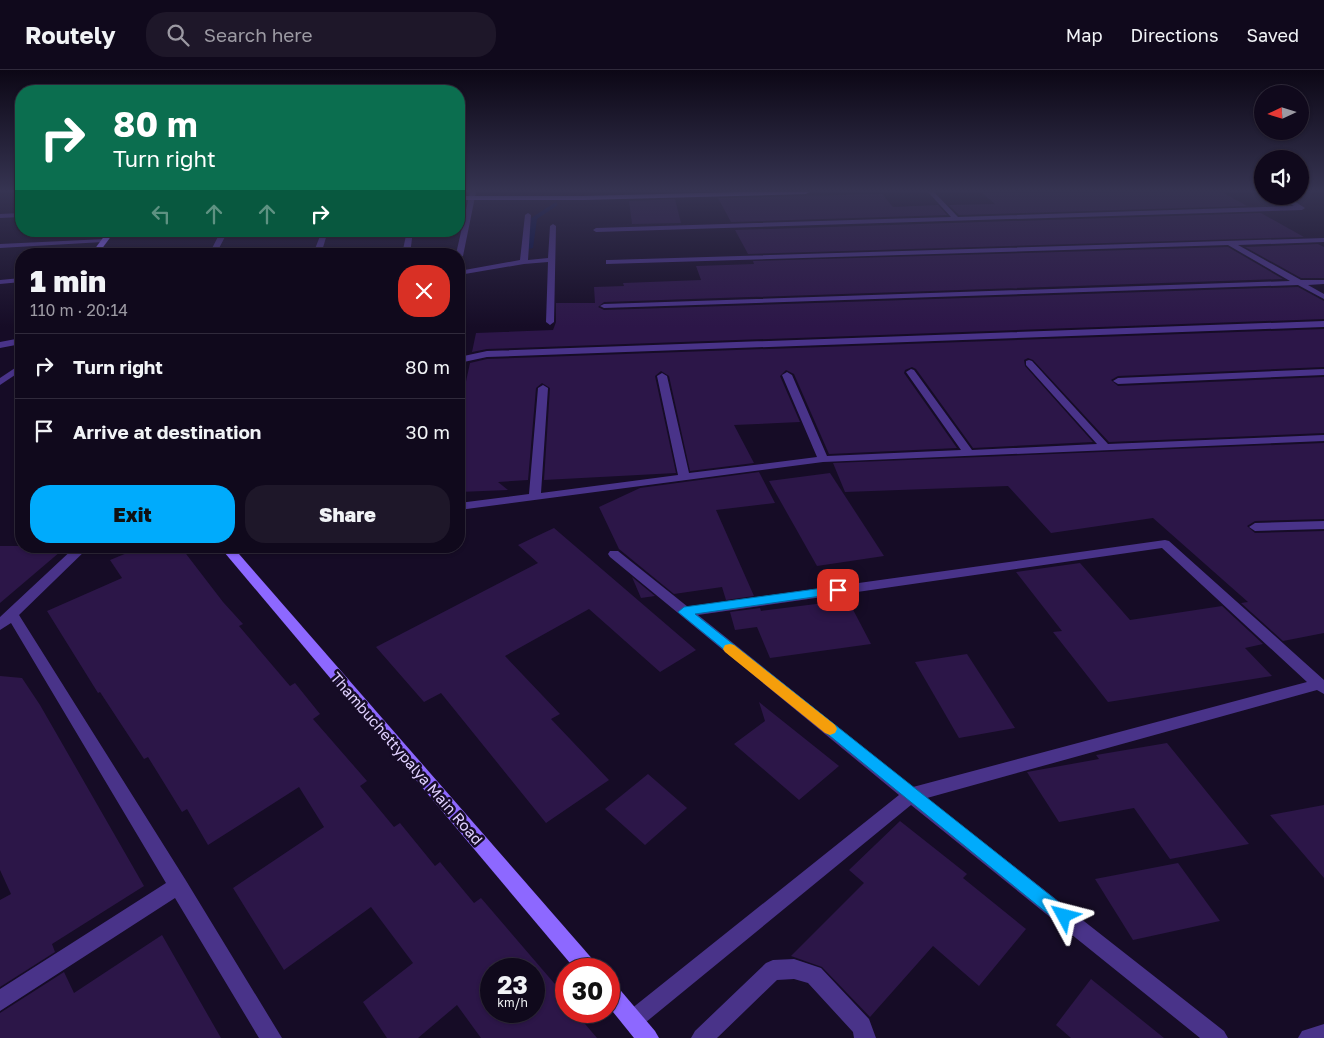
<!DOCTYPE html>
<meta charset="utf-8">
<style>
:root{--surface:#10091c;--page:#1e1729;--text:#f1f3f6;--muted:#9c9aa3;--line:#302a3b;--accent:#00abfc}
body{margin:0;font-family:"Golos Text",sans-serif;background:var(--page);color:var(--text);height:100vh;display:flex;flex-direction:column;font-size:19px;white-space:nowrap}
*{box-sizing:border-box;margin:0}
p{font-size:16px;color:var(--muted)}
.icon{flex:none;width:28px;height:28px;fill:none;stroke:currentColor;stroke-width:2;stroke-linecap:round;stroke-linejoin:round}
.map{position:relative;flex:1;overflow:hidden}
.side{position:absolute;left:15px;top:178px;width:450px;height:305px;display:flex;flex-direction:column;background:var(--surface);border-radius:20px;box-shadow:0 1px 4px #0004,0 0 0 1px var(--line)}
.side>*{flex:none}
.top-card{position:absolute;left:15px;top:15px;width:450px;height:152px;border-radius:20px;box-shadow:0 1px 4px #0004,0 0 0 1px var(--line);background:#0b6e4f;color:#fff;overflow:hidden}
.needle{width:32px;rotate:266deg}
.tools{position:absolute;left:1254px;top:15px;display:grid;gap:10px}
.tools a{display:grid;place-items:center;width:55px;height:55px;border-radius:50%;background:var(--surface);box-shadow:0 1px 4px #0004,0 0 0 1px var(--line);font-size:25px}
.speed{position:absolute;left:480px;top:888px;display:flex;gap:10px;font-size:25px;font-weight:700;text-align:center}
.speed>*{display:grid;place-content:center;width:65px;height:65px;border-radius:50%;background:var(--surface);box-shadow:0 1px 4px #0004,0 0 0 1px var(--line);line-height:1}
.speed small{font-size:12px;font-weight:400}
.speed .limit{border:8px solid #d22;background:#fff;color:#111}
.pin{position:absolute;display:grid;place-items:center;width:42px;height:42px;color:#fff;margin:-21px;border-radius:10px;box-shadow:0 2px 8px #0006}
.me{position:absolute;width:55px;margin:-28px;rotate:308deg;stroke-linejoin:round;filter:drop-shadow(0 0 4px #0008)}
.turn{display:flex;align-items:center;gap:18px;height:105px;padding:0 15px;font-size:22px}
.turn .icon{width:65px;height:65px;stroke-width:2.5}
.turn b{display:block;font-size:35px;line-height:42px}
.lanes{display:flex;align-items:center;height:48px;padding:0 15px;background:#0003;justify-content:center;gap:25px;direction:ltr}
.lanes .off{opacity:.35}
.round{display:grid;place-items:center;flex:none;width:52px;height:52px;border-radius:20px;background:var(--page)}
.headline{display:flex;align-items:center;justify-content:space-between;height:85px;padding:0 15px}
h1{font-size:30px;font-weight:800;line-height:38px}
.primary-button{display:flex;gap:10px;margin-top:auto;padding:10px 15px}
.primary-button a{flex:1;height:58px;border-radius:20px;background:var(--accent);color:#111;font-size:20px;font-weight:800;line-height:58px;text-align:center}
.primary-button a+a{background:var(--page);color:var(--text)}
ul{padding:0;list-style:none}
li{display:flex;align-items:center;gap:15px;height:65px;padding:0 15px;border-top:1px solid var(--line)}
li div{flex:1}
li b{display:block;font-size:19px}
li em{font-style:normal}
header{display:flex;align-items:center;gap:30px;box-sizing:border-box;height:70px;padding:0 25px;background:var(--surface);border-bottom:1px solid var(--line)}
header strong{font-size:24px}
nav{display:flex;gap:28px;margin-inline-start:auto;font-size:18px}
.search{width:350px;height:45px;background:var(--page);display:flex;align-items:center;gap:12px;box-sizing:border-box;padding:0 18px;border-radius:20px;color:var(--muted);font-size:19px}
.map>svg:first-child{display:block}
.lines{fill:none;stroke-linecap:round;stroke-linejoin:round}
.stream{fill:#050e46;fill-rule:evenodd}
.building{fill:#2c1648;fill-rule:evenodd}
.lane{fill:#493389;fill-rule:evenodd}
.street{fill:#493389;fill-rule:evenodd}
.secondary{fill:#8d68ff;fill-rule:evenodd}
.route{fill:#00abfc;stroke:#006fa4}
.slow{fill:#f59e0b}
.labels{text-anchor:middle;dominant-baseline:central;stroke-width:5;stroke-linejoin:round;paint-order:stroke}
.near-street-label{font-size:15px;fill:#e0d1ff;stroke:#160c26}
</style>
<header>
<strong>Routely</strong>
<div class="search"><svg class="icon" aria-label="search" viewBox="0 0 24 24"><circle cx="10" cy="10" r="6"/><path d="M15 15l6 6"/></svg>Search here</div>
<nav><a>Map</a><a>Directions</a><a>Saved</a></nav>
</header>
<div class="map">
<svg width="1324" height="968" viewBox="0 0 1324 968">
<rect width="100%" height="100%" fill="#160c26"/>
<g class="lines">
<path class="stream" d="M556 132 558 135 537 149 533 178 528 179 531 148Z"/>
</g>
<g class="building">
<path d="M1222 122 1247 136 959 145 949 135 995 134 982 123Z"/>
<path d="M882 124 893 137 938 135 947 145 731 152 718 128Z"/>
<path d="M675 129 681 153 632 154 629 131Z"/>
<path d="M1261 143 1304 167 748 184 735 160Z"/>
<path d="M1318 174 1324 177V208H1301L1245 177Z"/>
<path d="M1228 177 1283 209 604 232 598 237 604 240 1298 217 1324 231V249L487 279 472 282 476 263 553 260 556 252V233H595L594 217 624 216 623 213 701 210 696 196 754 194 753 191Z"/>
<path d="M1324 259V297L1118 306 1111 310 1118 316 1324 307V363L1109 372 1033 290 1028 288 1024 290 1025 296 1093 372 973 378 916 299 912 297 905 300 904 303 957 378 829 384 794 304 786 300 780 306 800 352 734 355 754 393 690 401 669 306 661 301 655 306 676 403 544 410 550 318 542 313 536 318 528 410 498 412 508 420 459 422V317L465 316 470 293 487 289Z"/>
<path d="M1324 373V449L1255 451 1247 456 1255 463 1324 461V563L1283 571 1241 533 1248 532 1153 448 1051 463 1008 416 845 422 833 393Z"/>
<path d="M759 402 775 433 716 440 754 526 726 530 722 517 674 524 619 479 599 437 640 418Z"/>
<path d="M830 403 873 469 884 486 817 496 769 411Z"/>
<path d="M554 458 696 580 660 602 589 539 505 586 560 644 551 649 609 710 546 753 441 623 424 632 376 577 538 493 518 475Z"/>
<path d="M0 476H67L0 533Z"/>
<path d="M144 476H180L223 532 243 554 239 556 290 616 295 613 320 644 313 649 367 711 360 716 394 757 400 753 435 796 440 792 474 833 481 828 566 927 564 929 566 932V941H574L597 968H481L457 935 418 968H387L363 932 413 893 371 837 284 900 233 818 324 757 299 717 208 775 187 739 182 742 148 687 144 689 100 622 98 623 47 541 122 508 110 490ZM491 899H534V941H491Z"/>
<path d="M1080 493 1130 550 1222 536 1263 574 1245 578 1272 606 1108 632 1053 562 1062 561 1016 502Z"/>
<path d="M632 507 655 526 641 528Z"/>
<path d="M848 530 871 574 770 588 757 557 735 560 730 542 760 538 761 541Z"/>
<path d="M967 584 1015 658 959 668 915 592Z"/>
<path d="M0 606 22 608 40 635 144 816 52 874 55 882 0 917V830L11 824 0 800Z"/>
<path d="M759 632 839 696 799 730 734 674 765 651Z"/>
<path d="M1167 673 1249 774 1170 789 1134 738 1059 752 1027 702 1099 689 1096 685Z"/>
<path d="M648 704 687 738 645 775 605 739Z"/>
<path d="M1324 735V808L1270 745Z"/>
<path d="M900 751 967 804 963 808 1026 859 979 916 933 876 870 947 822 897 791 886 864 813 849 800Z"/>
<path d="M1178 793 1220 851 1133 870 1095 809Z"/>
<path d="M162 865 221 968H0V943L64 902 74 923Z"/>
<path d="M1091 909 1164 968H1071L1056 955Z"/>
</g>
<g class="lines">
<path class="lane" d="M794 889 821 898 869 949 876 968H854L853 962 808 913 794 909 777 910 717 968H691L695 961 766 893 773 890Z"/>
<g class="street">
<path d="M470 122H476L463 186 459 188V184H456Z"/>
<path d="M928 122H934L958 147 1294 136 1278 126H1286L1305 138 1302 140 596 162 593 160 596 158 951 147Z"/>
<path d="M21 143V147L0 148V144Z"/>
<path d="M528 143 531 145 528 190 548 188 550 156 553 154 556 156 554 252 550 255 546 252 548 192 524 194 459 205V201L520 190 525 145Z"/>
<path d="M221 161H228L216 184H209Z"/>
<path d="M322 161H328L321 184H313Z"/>
<path d="M407 161H413L410 184H402Z"/>
<path d="M1324 168V172L1238 175 1301 210H1324V214L1308 215 1324 224V229L1298 215 604 238 600 236 604 234 1290 211 1228 175 606 194V190H609Z"/>
<path d="M105 169 106 170 103 172 0 178V174Z"/>
<path d="M21 208V212L0 214V210Z"/>
<path d="M1324 251V257L487 287 459 293V287L487 281Z"/>
<path d="M21 268V274L0 278V272Z"/>
<path d="M1029 290 1032 291 1108 374 1324 365V371L823 392 459 440V433L529 424 538 318 543 315 548 318 541 423 678 405 657 306 662 303 667 306 689 403 817 387 782 305 787 302 792 305 827 386 961 380 906 302 911 299 914 300 972 380 1097 374 1026 295V291Z"/>
<path d="M21 294V301L0 315V308Z"/>
<path d="M1324 299V305L1118 314 1113 311 1118 308Z"/>
<path d="M1324 451V459L1255 461 1249 457 1255 453Z"/>
<path d="M1165 470 1169 471 1324 610V624L1317 620 927 728 1224 961 1228 968H1200L911 735 640 957 633 960 626 957 623 950 626 943 899 725 610 487 608 484 610 481H618L688 537ZM1162 478 1307 612 913 717 698 545Z"/>
<path d="M76 476H90L19 545 185 809 282 968H259L175 828 0 941V919L166 813 11 553 0 560V547Z"/>
<path d="M1324 954V968H1298L1302 961Z"/>
</g>
<g class="secondary">
<path d="M739 122H809L806 124 583 130H459V126H583Z"/>
<path d="M108 161H115L98 184H91Z"/>
<path d="M219 476H232L595 892 598 899H575Z"/>
<path d="M609 912 616 915 655 961 659 968H634L609 937Z"/>
</g>
</g>
<linearGradient id="sky" x2="0" y2="1"><stop stop-color="#0c0715"/><stop offset="0.47" stop-color="#363452"/><stop offset="1" stop-color="#363452" stop-opacity="0"/></linearGradient>
<rect width="1324" height="257" fill="url(#sky)"/>
<path class="route" d="M838 516 842 517 844 520 842 523 695 544 1070 841 1072 846 1070 852 1064 855 1058 852 678 542 684 537Z"/>
<path class="slow" d="M730 574 734 575 835 655 837 659 835 663 830 665 825 663 725 582 723 579 725 575Z"/>
<g class="labels">
<g class="near-street-label">
<text transform="translate(407 688) rotate(49)">Thambuchettypalya Main Road</text>
</g>
</g>
</svg>
<div class="tools">
<a><svg class="needle" viewBox="-14 -14 28 28"><path d="M0-13l5 13h-10z" fill="#e53935"/><path d="M0 13l5-13h-10z" fill="#9c9aa3"/></svg></a>
<a><svg class="icon" aria-label="sound" viewBox="0 0 24 24"><path d="M4 9h4l5-4v14l-5-4H4zM17 9q2 3 0 6"/></svg></a>
</div>
<div class="speed"><div>23<small>km/h</small></div><div class="limit">30</div></div>
<div class="pin" style="left:838px;top:520px;background:#d93025"><svg class="icon" aria-label="arrive" viewBox="0 0 24 24"><path d="M6 21V4h12l-3 4 3 4H6"/></svg></div>
<svg class="me" style="left:1064px;top:846px" viewBox="-20 -20 40 40"><path d="M0-17L14 15 0 8-14 15z" fill="#00abfc" stroke="#fff" stroke-width="4"/></svg>
<div class="top-card">
<div class="turn"><svg class="icon" aria-label="right" viewBox="0 0 24 24"><path d="M7 20v-9h11M14 6l5 5-5 5"/></svg><div><b>80 m</b>Turn right</div></div>
<div class="lanes"><svg class="icon off" aria-label="left" viewBox="0 0 24 24"><path d="M17 20v-9H6M10 6l-5 5 5 5"/></svg><svg class="icon off" aria-label="ahead" viewBox="0 0 24 24"><path d="M12 20V5M6 11l6-6 6 6"/></svg><svg class="icon off" aria-label="ahead" viewBox="0 0 24 24"><path d="M12 20V5M6 11l6-6 6 6"/></svg><svg class="icon" aria-label="right" viewBox="0 0 24 24"><path d="M7 20v-9h11M14 6l5 5-5 5"/></svg></div>
</div>
<section class="side">
<div class="headline"><div><h1>1 min</h1><p>110 m · 20:14</p></div><a class="round" style="background:#d93025;color:#fff"><svg class="icon" aria-label="close" viewBox="0 0 24 24"><path d="M6 6l12 12M18 6L6 18"/></svg></a></div>
<ul>
<li><svg class="icon" aria-label="right" viewBox="0 0 24 24"><path d="M7 20v-9h11M14 6l5 5-5 5"/></svg><div><b>Turn right</b></div><em>80 m</em></li>
<li><svg class="icon" aria-label="arrive" viewBox="0 0 24 24"><path d="M6 21V4h12l-3 4 3 4H6"/></svg><div><b>Arrive at destination</b></div><em>30 m</em></li>
</ul>
<div class="primary-button"><a>Exit</a><a>Share</a></div>
</section>
</div>
